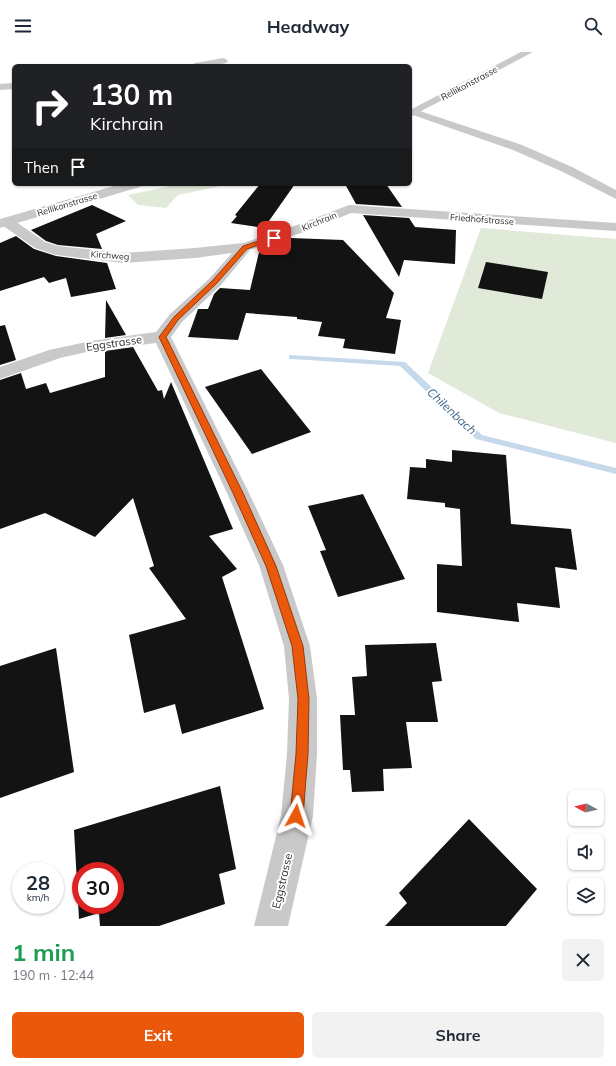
<!DOCTYPE html>
<meta charset="utf-8">
<style>
:root{--surface:#fff;--page:#f2f2f3;--text:#1f2937;--muted:#747a83;--accent:#ea580c}
body{margin:0;font-family:Mulish,sans-serif;background:var(--page);color:var(--text);height:100vh;display:flex;flex-direction:column;font-size:15px;white-space:nowrap}
*{box-sizing:border-box;margin:0}
p{font-size:13px;color:var(--muted)}
.icon{flex:none;width:22px;height:22px;fill:none;stroke:currentColor;stroke-width:2;stroke-linecap:round;stroke-linejoin:round}
.map{position:relative;height:874px;overflow:hidden}
.sheet{display:flex;flex-direction:column;background:var(--surface);flex:1}
.sheet>*{flex:none}
.banner{position:absolute;left:12px;top:12px;width:400px;height:122px;border-radius:6px;box-shadow:0 1px 3px #0004;background:#202124;color:#fff;overflow:hidden}
.needle{width:26px;rotate:277deg}
.buttons{position:absolute;left:568px;top:738px;display:grid;gap:8px}
.buttons a{display:grid;place-items:center;width:36px;height:36px;border-radius:6px;background:var(--surface);box-shadow:0 1px 3px #0004;font-size:20px}
.speed{position:absolute;left:12px;top:810px;display:flex;gap:8px;font-size:20px;font-weight:700;text-align:center}
.speed>*{display:grid;place-content:center;width:52px;height:52px;border-radius:50%;background:var(--surface);box-shadow:0 1px 3px #0004;line-height:1}
.speed small{font-size:10px;font-weight:400}
.speed .limit{border:6px solid #d22;background:#fff;color:#111}
.pin{position:absolute;display:grid;place-items:center;width:34px;height:34px;color:#fff;margin:-17px;border-radius:8px;box-shadow:0 2px 6px #0006}
.me{position:absolute;width:44px;margin:-22px;rotate:5deg;stroke-linejoin:round;filter:drop-shadow(0 0 3px #0008)}
.turn{display:flex;align-items:center;gap:14px;height:84px;padding:0 12px;font-size:18px}
.turn .icon{width:52px;height:52px;stroke-width:2.5}
.turn b{display:block;font-size:28px;line-height:34px}
.then{display:flex;align-items:center;height:38px;padding:0 12px;background:#0003;gap:8px;font-size:15px}
.round{display:grid;place-items:center;flex:none;width:42px;height:42px;border-radius:6px;background:var(--page)}
.head{display:flex;align-items:center;justify-content:space-between;height:68px;padding:0 12px}
h1{font-size:24px;font-weight:700;line-height:30px;color:#1e9e55}
.button{display:flex;gap:8px;margin-top:auto;padding:8px 12px}
.button a{flex:1;height:46px;border-radius:6px;background:var(--accent);color:#fff;font-size:16px;font-weight:700;line-height:46px;text-align:center}
.button a+a{background:var(--page);color:var(--text)}
header{display:flex;justify-content:space-between;align-items:center;height:52px;padding:0 12px;background:var(--surface);font-size:18px;font-weight:700}
.map>svg:first-child{display:block}
.green{fill:#e1ead9}
.lines{fill:none;stroke-linecap:round;stroke-linejoin:round}
.stream{fill:#c5d9ea;fill-rule:evenodd}
.building{fill:#131313;fill-rule:evenodd}
.minor{fill:#c9c9c9;fill-rule:evenodd}
.tertiary{fill:#c9c9c9;fill-rule:evenodd}
.route{fill:#ea580c;stroke:#983908}
.labels{text-anchor:middle;dominant-baseline:central;stroke-width:4;stroke-linejoin:round;paint-order:stroke}
.far-street-label{font-size:9px;fill:#2c2c2c;stroke:#fff}
.street-label{font-size:11px;fill:#2c2c2c;stroke:#fff}
.water-label{font-size:12px;font-style:italic;fill:#3c678c;stroke:#fff}
</style>
<header><svg class="icon" aria-label="menu" viewBox="0 0 24 24"><path d="M4 6h16M4 12h16M4 18h16"/></svg>Headway<svg class="icon" aria-label="search" viewBox="0 0 24 24"><circle cx="10" cy="10" r="6"/><path d="M15 15l6 6"/></svg></header>
<div class="map">
<svg width="616" height="874" viewBox="0 0 616 874">
<rect width="100%" height="100%" fill="#fff"/>
<g class="green">
<path d="M180 132H230L178 143 166 156 138 153 128 143Z"/>
<path d="M481 176 616 187V391L499 361 428 321Z"/>
</g>
<g class="lines">
<path class="stream" d="M289 303 405 310 482 383 616 416V422L476 387 400 314 292 307H289Z"/>
</g>
<g class="building">
<path d="M260 132H295L264 176 231 171 237 164 235 163Z"/>
<path d="M345 132H386L402 155 356 152Z"/>
<path d="M92 153 126 169 96 182 102 197 58 193 46 189 31 178Z"/>
<path d="M363 163 409 166 415 175 456 178 455 212 404 208 399 225Z"/>
<path d="M16 184 34 197 56 204 107 211 116 237 71 245 66 226 49 231 44 225 0 239V191Z"/>
<path d="M291 186 343 188 394 241 386 266 401 268 395 302 343 296 345 287 318 284 322 270 297 267V265L246 261 238 288 188 285 198 257H208L214 242 220 236 250 238 260 196Z"/>
<path d="M486 210 548 220 542 247 478 236Z"/>
<path d="M106 248 126 283 105 286Z"/>
<path d="M5 273 16 308 0 313V274Z"/>
<path d="M133 295 158 339 162 338 164 347 171 330 233 477 209 484 237 517 222 525 264 657 182 682 175 652 144 661 129 583 186 567 149 516 154 514 133 446 95 485 45 461 0 477V328L21 321 26 337 46 331 50 341 105 325V299Z"/>
<path d="M261 317 311 380 252 402 205 335Z"/>
<path d="M452 398 506 403 511 472 571 477 577 518 555 515 560 556 517 551 519 570 437 560V512L462 514 460 457 445 455V451L407 447 410 415 426 416V407L452 410Z"/>
<path d="M363 442 405 527 338 545 320 499 326 498 308 454Z"/>
<path d="M436 591 442 629 432 630 438 670H406L412 716 383 717 384 739 352 740 350 718H343L340 663H355L352 625 367 624 365 593Z"/>
<path d="M56 596 74 720 0 746V614Z"/>
<path d="M220 734 236 817 219 822 225 852 159 874H100L99 861 79 867 74 778ZM81 819H115V853H81Z"/>
<path d="M469 767 537 837 506 874H385L407 851 399 841Z"/>
</g>
<g class="lines">
<g class="minor">
<path d="M223 6 226 7 228 9 226 11 211 14H190L195 11Z"/>
<path d="M14 31V37L0 38V32Z"/>
<path d="M414 57 522 93 572 115 616 138V147L563 120 513 98 410 62V58Z"/>
<path d="M349 153 616 171V179L351 161 307 179 250 198 221 233 182 270 171 285 249 441 283 513 310 594 317 647V702L313 764 288 874H254L281 764 287 702 289 647 284 594 259 513 227 441 156 291 91 299 60 306 0 327V315L49 298 91 289 156 280 170 262 209 227 232 201 195 206 123 211 56 203 35 196 2 173 0 170 2 167 7 166 12 167 45 190 58 194 123 201 195 196 243 191 297 173Z"/>
</g>
<g class="tertiary">
<path d="M521 0H533L410 65V58Z"/>
<path d="M121 132H142L140 135 0 176V167Z"/>
</g>
</g>
<path class="route" d="M274 184 277 186 276 187 247 197 217 231 178 268 166 285 243 441 276 514 303 594 309 647 308 702 303 764 301 769 296 771 292 769 290 764 296 702 298 647 292 594 266 514 233 441 159 285 174 265 213 228 243 194Z"/>
<g class="labels">
<g class="far-street-label">
<text transform="translate(469 31) rotate(-28)">Rellikonstrasse</text>
<text transform="translate(67 152) rotate(-17)">Rellikonstrasse</text>
<text transform="translate(482 167) rotate(4)">Friedhofstrasse</text>
<text transform="translate(319 169) rotate(-22)">Kirchrain</text>
<text transform="translate(110 203) rotate(4)">Kirchweg</text>
</g>
<g class="street-label">
<text transform="translate(114 291) rotate(-8)">Eggstrasse</text>
<text transform="translate(282 829) rotate(-77)">Eggstrasse</text>
</g>
<g class="water-label">
<text transform="translate(452 359) rotate(43)">Chilenbach</text>
</g>
</g>
</svg>
<div class="buttons">
<a><svg class="needle" viewBox="-14 -14 28 28"><path d="M0-13l5 13h-10z" fill="#e53935"/><path d="M0 13l5-13h-10z" fill="#747a83"/></svg></a>
<a><svg class="icon" aria-label="sound" viewBox="0 0 24 24"><path d="M4 9h4l5-4v14l-5-4H4zM17 9q2 3 0 6"/></svg></a>
<a><svg class="icon" aria-label="layers" viewBox="0 0 24 24"><path d="M12 4l9 5-9 5-9-5zM3 14l9 5 9-5"/></svg></a>
</div>
<div class="speed"><div>28<small>km/h</small></div><div class="limit">30</div></div>
<div class="pin" style="left:274px;top:186px;background:#d93025"><svg class="icon" aria-label="arrive" viewBox="0 0 24 24"><path d="M6 21V4h12l-3 4 3 4H6"/></svg></div>
<svg class="me" style="left:296px;top:764px" viewBox="-20 -20 40 40"><path d="M0-17L14 15 0 8-14 15z" fill="#ea580c" stroke="#fff" stroke-width="4"/></svg>
<div class="banner">
<div class="turn"><svg class="icon" aria-label="right" viewBox="0 0 24 24"><path d="M7 20v-9h11M14 6l5 5-5 5"/></svg><div><b>130 m</b>Kirchrain</div></div>
<div class="then">Then<svg class="icon" aria-label="arrive" viewBox="0 0 24 24"><path d="M6 21V4h12l-3 4 3 4H6"/></svg></div>
</div>
</div>
<section class="sheet">
<div class="head"><div><h1>1 min</h1><p>190 m · 12:44</p></div><a class="round"><svg class="icon" aria-label="close" viewBox="0 0 24 24"><path d="M6 6l12 12M18 6L6 18"/></svg></a></div>
<div class="button"><a>Exit</a><a>Share</a></div>
</section>
